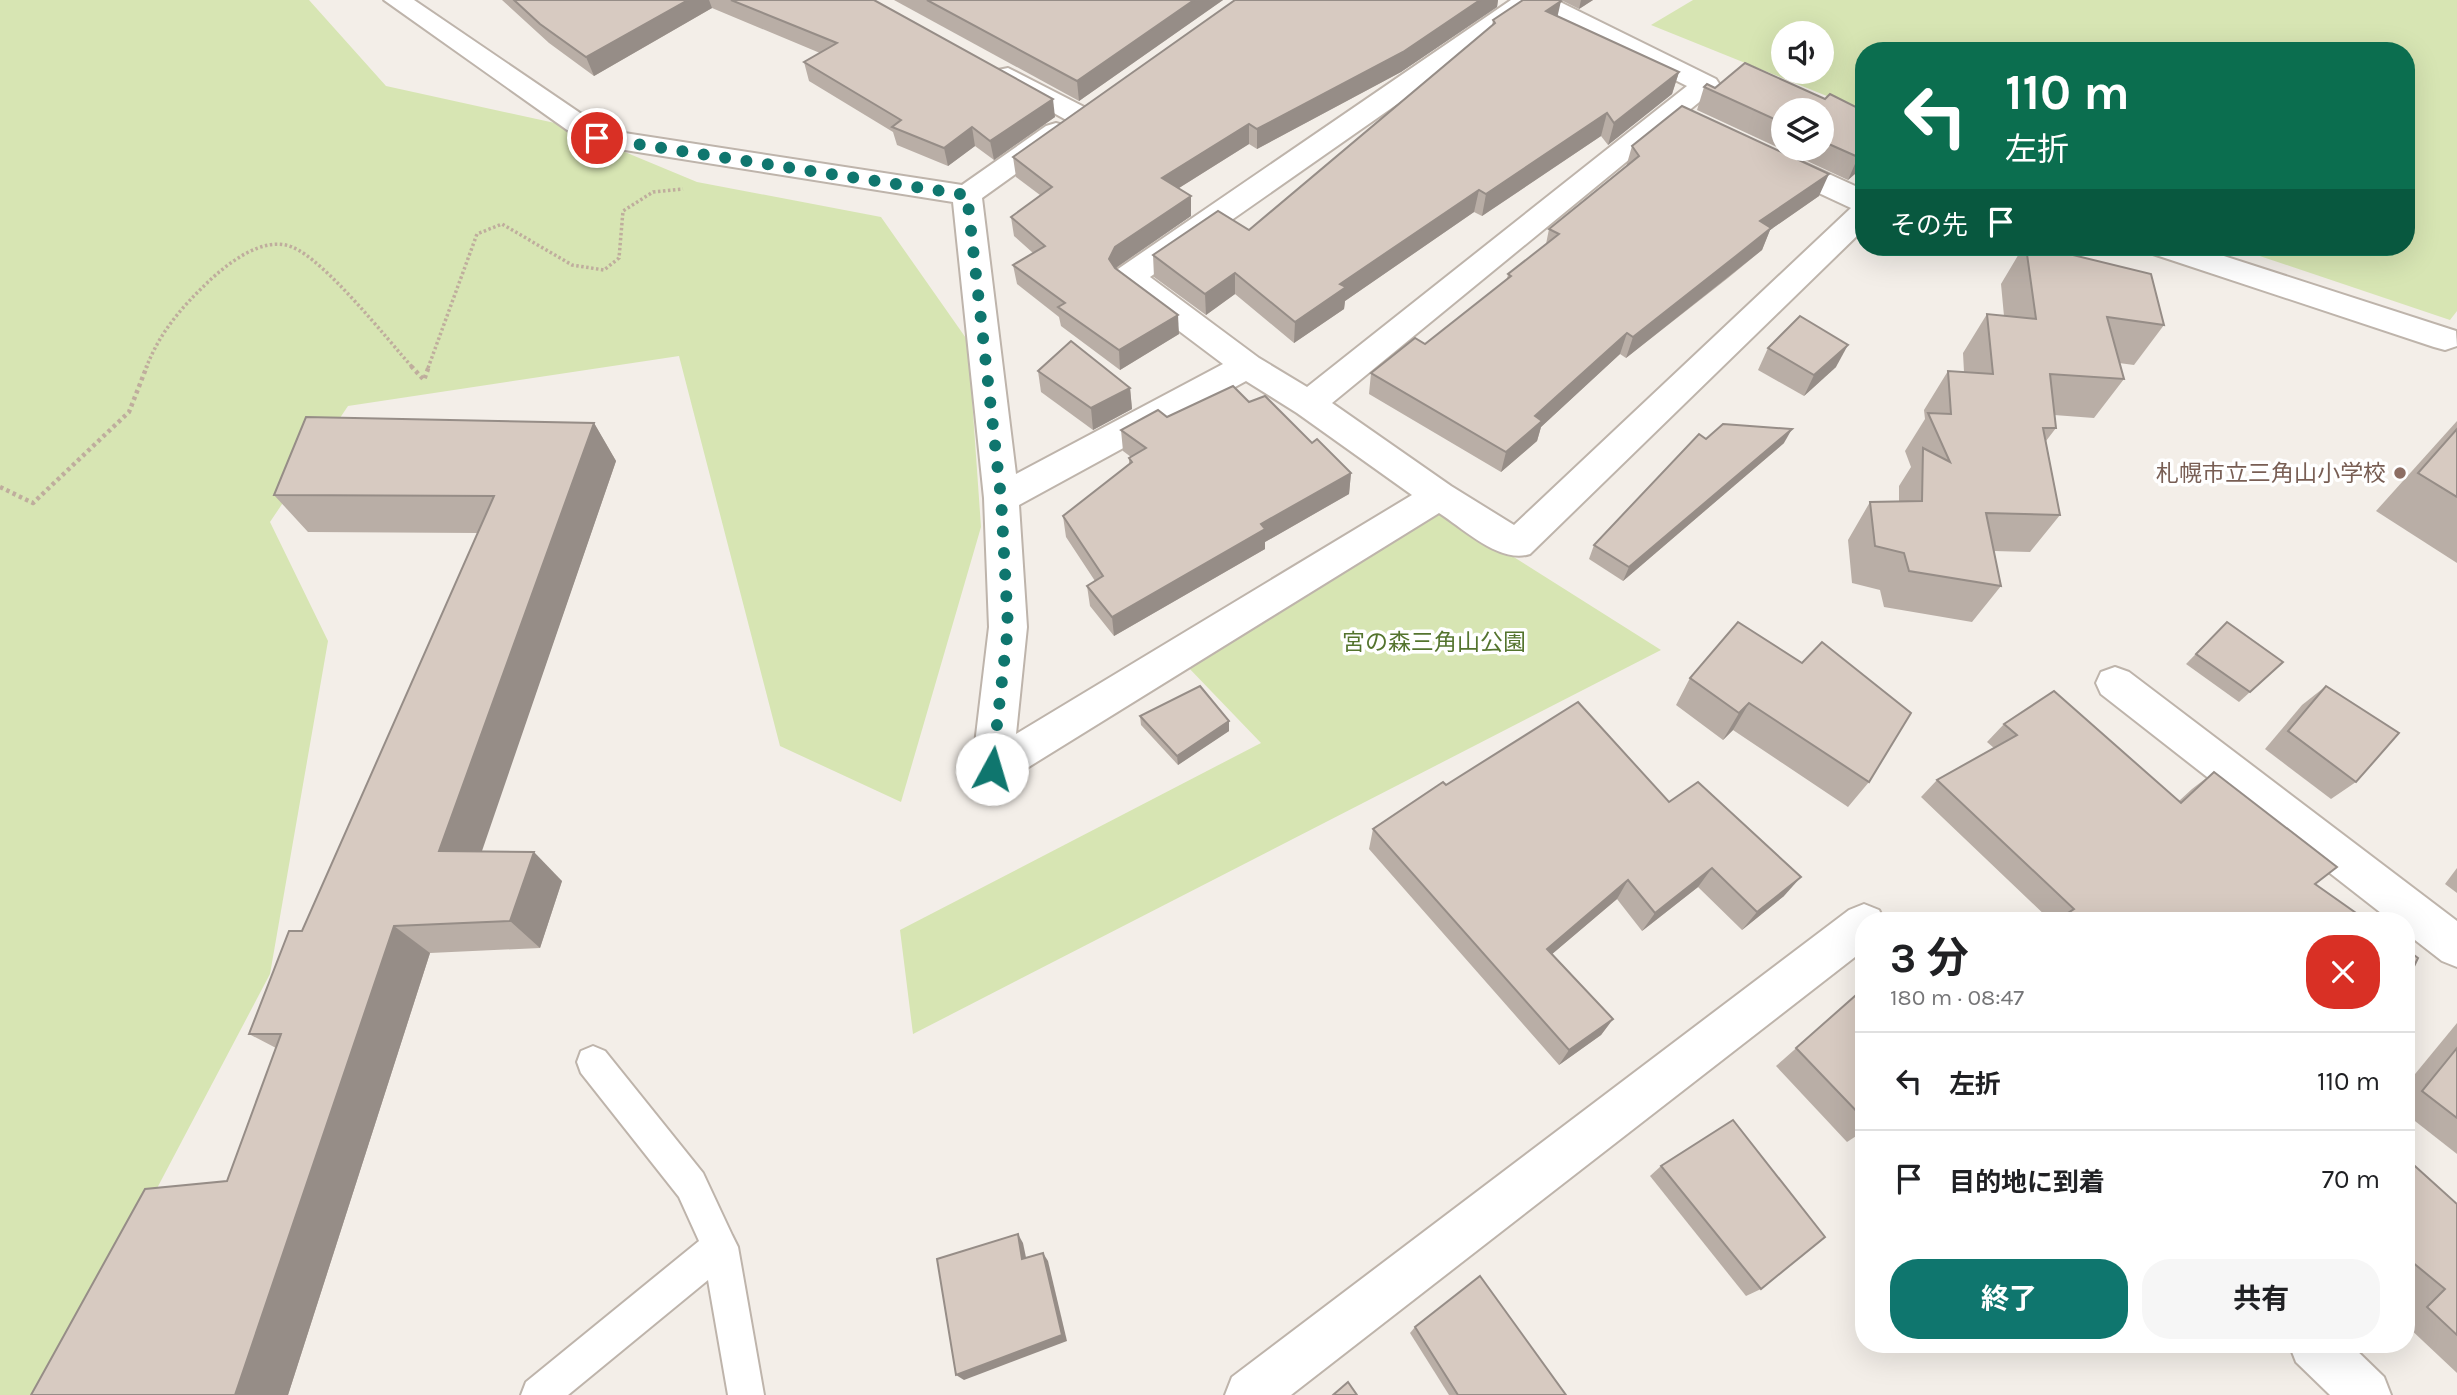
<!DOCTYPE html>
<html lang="ja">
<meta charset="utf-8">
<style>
:root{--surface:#fff;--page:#f6f6f6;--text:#202124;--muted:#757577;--line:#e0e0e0;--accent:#0f766e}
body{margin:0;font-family:Karla,"Noto Sans JP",sans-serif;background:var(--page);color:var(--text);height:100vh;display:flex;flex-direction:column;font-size:26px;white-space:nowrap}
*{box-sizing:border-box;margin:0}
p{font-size:23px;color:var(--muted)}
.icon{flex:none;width:38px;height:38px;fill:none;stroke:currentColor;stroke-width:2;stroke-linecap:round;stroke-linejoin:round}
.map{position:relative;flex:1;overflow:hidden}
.side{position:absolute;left:1855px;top:912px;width:560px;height:441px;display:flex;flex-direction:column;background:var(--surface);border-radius:28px;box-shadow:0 7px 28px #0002}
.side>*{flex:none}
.guide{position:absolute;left:1855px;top:42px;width:560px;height:214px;border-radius:28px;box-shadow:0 7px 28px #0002;background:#0b6e4f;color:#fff;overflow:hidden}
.controls{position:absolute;left:1771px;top:21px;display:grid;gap:14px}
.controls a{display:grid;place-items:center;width:63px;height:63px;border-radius:50%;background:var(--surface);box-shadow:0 7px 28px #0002;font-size:35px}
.pin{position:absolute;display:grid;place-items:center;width:60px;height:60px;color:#fff;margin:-30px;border:4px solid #fff;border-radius:50%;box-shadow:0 2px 7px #0007}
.me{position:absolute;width:77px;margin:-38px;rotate:6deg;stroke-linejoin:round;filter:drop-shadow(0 0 5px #0008)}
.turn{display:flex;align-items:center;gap:24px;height:147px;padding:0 35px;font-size:32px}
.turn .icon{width:91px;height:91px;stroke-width:2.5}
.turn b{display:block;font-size:49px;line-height:60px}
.then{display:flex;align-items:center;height:66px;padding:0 35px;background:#0003;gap:14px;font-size:26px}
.round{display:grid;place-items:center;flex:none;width:74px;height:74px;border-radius:28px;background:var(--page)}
.head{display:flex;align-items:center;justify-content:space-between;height:119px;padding:0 35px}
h1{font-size:42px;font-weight:700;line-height:52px}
.button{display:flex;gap:14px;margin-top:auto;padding:14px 35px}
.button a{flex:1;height:80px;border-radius:28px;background:var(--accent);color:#fff;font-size:28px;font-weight:700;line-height:80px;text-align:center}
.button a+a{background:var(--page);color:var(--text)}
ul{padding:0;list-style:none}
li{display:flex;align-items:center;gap:21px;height:98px;padding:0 35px;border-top:2px solid var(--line)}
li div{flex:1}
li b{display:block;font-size:26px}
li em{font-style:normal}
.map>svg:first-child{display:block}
.green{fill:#d7e5b3;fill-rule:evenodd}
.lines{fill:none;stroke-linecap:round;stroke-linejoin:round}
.service-casing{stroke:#beb4ab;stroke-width:4}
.minor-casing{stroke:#beb4ab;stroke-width:4}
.path-far1{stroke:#bfad9d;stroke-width:3.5;stroke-dasharray:2.5 2.5;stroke-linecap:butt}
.path{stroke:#bfad9d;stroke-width:4.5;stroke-dasharray:3.5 3.5;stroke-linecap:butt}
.service{fill:#fff;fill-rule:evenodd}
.minor{fill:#fff;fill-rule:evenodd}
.wall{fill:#b9aea6;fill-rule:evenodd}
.shaded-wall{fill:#968d87}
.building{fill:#d7cac1;stroke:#968d87;stroke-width:2}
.route{stroke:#0f766e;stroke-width:12;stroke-dasharray:0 21.6}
.education-dot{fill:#8d6e63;stroke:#fff;stroke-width:2.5}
.labels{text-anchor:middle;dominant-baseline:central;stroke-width:7;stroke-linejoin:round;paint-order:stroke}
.education-label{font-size:23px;fill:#785e54;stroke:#fff;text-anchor:end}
.park-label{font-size:23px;fill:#54742e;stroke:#fff}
</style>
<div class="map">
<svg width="2457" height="1395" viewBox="0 0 2457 1395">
<rect width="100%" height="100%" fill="#f3eee8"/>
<g class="green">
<path d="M0 0H309L386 86 555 123 697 182 881 217 968 341 981 527 901 802 780 746 679 356 348 406 270 522 328 641 270 974 48 1395H0Z"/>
<path d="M1693 0H2457V311L2450 320 2233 247H2406V51H1864V111L1651 25ZM1783 33H1822V72H1783Z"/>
<path d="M1438 509 1661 650 913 1034 900 930 1261 743 1186 665Z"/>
</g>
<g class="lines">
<g class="service-casing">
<path id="service" d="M593 1046 605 1051 703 1173 732 1235 738 1247 764 1395H728L708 1280 568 1395H521L526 1382 699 1241 679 1197 581 1073 577 1062 581 1051Z"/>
</g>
<g class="minor-casing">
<g id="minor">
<path d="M384 0H414L605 130 962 185 1046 126 1056 123 1066 126 1070 132 1066 138 982 198 1016 474 1223 364 1118 285 1113 277 1118 269 1511 0H1556L1716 79 1720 85 1332 403 1451 486 1514 525 1851 208 1767 169 1762 162 1767 155 1777 153 1787 155 1864 190V229L1530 554C1500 564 1464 529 1439 513L1006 781 992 786 978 781 972 769 989 627 984 498 953 202 587 144ZM1533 9 1687 86 1307 387 1259 358 1150 277ZM1246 381 1297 413 1412 495 1016 734 1027 627 1019 505Z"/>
<path d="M1008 68 1090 110 1094 116 1090 122 1080 125 1070 122 998 82 994 76 998 70Z"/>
<path d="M2149 247H2196L2456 331 2457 346 2445 350 2434 347 2153 254Z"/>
<path d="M2115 667 2129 672 2457 921V967L2442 961 2406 933V920H2390L2101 694 2096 683 2101 672Z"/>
<path d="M1864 904 1879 910 1884 920H1864V950L1291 1395H1225L1232 1377 1849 910Z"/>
<path d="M2289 1344H2350L2384 1377 2391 1395H2330L2296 1362Z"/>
</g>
</g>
<g class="path-far1">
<path d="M146 368C160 332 181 308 208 282 227 264 263 235 292 247 325 260 387 339 413 368"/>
<path d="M428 368 477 234 502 224 572 265 604 270 619 258 623 211 653 192 683 189"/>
</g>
<g class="path">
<path d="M411 366 424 380 429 366"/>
<path d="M0 487 33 503 129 412 147 366"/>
</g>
<use href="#service" class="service"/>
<use href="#minor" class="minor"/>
</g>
<g class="wall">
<path d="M502 0H874L1055 117 994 160 975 146 948 166 897 145 893 132 809 81 804 62 820 53 712 8 594 76 549 43Z"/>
<path d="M894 0H1223L1079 101Z"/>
<path d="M1235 0H1498L1497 7 1401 72 1257 149 1249 144 1179 188 1191 216 1116 268 1179 334 1120 370 1061 326 1059 317 1017 284 1013 265 1033 253 1014 236 1011 217 1040 195 1016 177 1013 157Z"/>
<path d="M1561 0H1593L1579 9Z"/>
<path d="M1558 16 1679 72 1672 94 1608 145 1601 136 1482 216 1474 212 1345 301 1344 309 1294 343 1235 294 1206 315 1154 277 1153 255 1249 230 1492 26 1493 20Z"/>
<path d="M1704 87 1825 99 1864 111V166L1848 180 1697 110ZM1783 110H1822V149H1783Z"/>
<path d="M1632 146 1819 196 1770 230 1762 250 1728 278 1626 358 1620 354 1541 427 1537 441 1501 472 1369 394 1371 373 1425 344 1507 279 1508 274 1546 244 1549 229 1626 167Z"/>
<path d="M2023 247H2040L2164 325 2134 365 2119 363 2124 379 2094 418 2054 415 2056 428 2046 441 2060 515 2030 552 1994 551 2001 586 1972 622 1884 607 1880 590 1852 583 1848 540 1870 502H1899V486L1911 467 1905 451 1925 419 1924 410 1948 371 1964 372 1963 353 1987 314 2004 316 2001 284Z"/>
<path d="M1768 348 1836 367 1804 396 1758 370Z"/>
<path d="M1038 371 1130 388 1132 409 1093 430 1041 392Z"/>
<path d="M1249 402 1312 443 1351 473 1349 494 1265 542V549L1114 636 1090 606 1087 586 1095 581 1066 537 1063 516 1129 464V458L1131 457 1123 451 1121 430 1167 417Z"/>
<path d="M2457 421V563L2376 511Z"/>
<path d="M594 423 616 461 481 851 562 881 540 948 430 953 288 1395H31L227 1181 276 1048 249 1034 302 931 478 533 308 532 274 495Z"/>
<path d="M1706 439 1784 443 1623 581 1589 559 1594 545Z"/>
<path d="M1738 622 1869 782 1848 807 1733 730 1723 740 1676 705 1690 678Z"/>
<path d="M2227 622 2250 692 2239 702 2186 664Z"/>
<path d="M2326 686 2356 782 2331 799 2265 749 2302 705Z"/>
<path d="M1140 716 1229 721V731L1178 765 1141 725Z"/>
<path d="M2004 724 2179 801 2192 789 2214 772 2315 884 2366 920H2050L1921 797 1937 780 1994 748 1987 742Z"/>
<path d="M1446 785 1669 802 1784 896 1742 930 1698 887 1642 931 1617 899 1552 954 1613 1019 1601 1035 1559 1065 1369 849 1373 829Z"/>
<path d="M2457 868V893L2445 884Z"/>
<path d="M1864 988V1131L1847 1142 1776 1066Z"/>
<path d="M2457 1023V1154L2406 1114V1085Z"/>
<path d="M2406 1158 2457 1204V1373L2406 1325V1302L2412 1296 2406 1291Z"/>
<path d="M1661 1166 1761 1289 1746 1296 1650 1176Z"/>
<path d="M1415 1327 1566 1395H1449L1410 1333Z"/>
</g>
<g class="shaded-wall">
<path d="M688 0H709L712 8 594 76 586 57Z"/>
<path d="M1194 0H1223L1079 101 1077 81Z"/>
<path d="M1480 0H1498L1497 7 1401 72 1257 149V129Z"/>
<path d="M1581 0H1593L1579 9Z"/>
<path d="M1561 1 1556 23 1546 11Z"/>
<path d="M1679 72 1672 94 1608 145 1614 123Z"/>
<path d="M1053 99 1055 117 994 160 990 141Z"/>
<path d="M1607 113 1601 136 1482 216 1486 194Z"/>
<path d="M1249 124V144L1163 198 1162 178Z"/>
<path d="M972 127 975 146 948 166 944 148Z"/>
<path d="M1864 152V166L1848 180 1858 157Z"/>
<path d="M1829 174 1819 196 1770 230 1762 250 1626 358 1633 337 1760 221Z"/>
<path d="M1479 190 1474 212 1345 301 1344 309 1294 343 1295 322 1340 284Z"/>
<path d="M1191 196V216L1117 267 1111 278 1109 259 1115 247Z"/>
<path d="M1235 273V294L1206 315 1205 294Z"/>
<path d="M1178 315 1179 334 1120 370 1119 350Z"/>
<path d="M1627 333 1620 354 1541 427 1537 441 1501 472 1506 452 1535 416Z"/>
<path d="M1848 345 1836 367 1804 396 1814 375Z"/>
<path d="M1130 388 1132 409 1093 430 1091 408Z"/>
<path d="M594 423 616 461 472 880 439 851Z"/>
<path d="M1792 429 1784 443 1623 581 1629 567Z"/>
<path d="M1351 473 1349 494 1265 542V549L1114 636 1112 617 1261 524Z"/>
<path d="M1749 703 1733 730 1723 740 1739 713Z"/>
<path d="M1229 721V731L1178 765 1177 756Z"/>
<path d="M534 852 562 881 540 948 510 921Z"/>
<path d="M1712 868 1698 887 1642 931 1655 913Z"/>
<path d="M1801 877 1784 896 1742 930 1757 912Z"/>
<path d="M1628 880 1617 899 1538 966 1547 949Z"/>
<path d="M394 926 430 953 288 1395H235Z"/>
<path d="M1613 1019 1601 1035 1559 1065 1569 1050Z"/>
<path d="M1018 1234 1023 1243 1028 1267 1022 1259Z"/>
<path d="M1043 1253 1048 1261 1067 1341 964 1380 956 1375Z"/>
</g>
<g class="building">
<path d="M514 0H688L586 57 540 24Z"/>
<path d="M731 0H874L1053 99 990 141 972 127 944 148 892 127 901 120 804 62 837 43Z"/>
<path d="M927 0H1194L1077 81Z"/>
<path d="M1235 0H1480L1403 52 1257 129 1249 124 1162 178 1191 196 1115 247 1109 259 1115 268 1178 315 1119 350 1058 307 1065 303 1013 265 1045 246 1011 217 1052 187 1013 157Z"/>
<path d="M1523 0H1559L1561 1 1546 11 1679 72 1614 123 1607 113 1486 194 1479 190 1340 284 1346 287 1295 322 1235 273 1205 294 1153 255 1218 211 1249 230 1495 23 1493 20Z"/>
<path d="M1745 63 1825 99 1830 94 1864 111V152L1858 157 1822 141V110H1783V123L1704 87 1707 84 1715 88Z"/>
<path d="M1682 106 1829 174 1760 221 1771 228 1736 256 1633 337 1627 333 1535 416 1542 421 1506 452 1371 373 1415 338 1425 344 1511 276 1508 274 1559 234 1549 229 1639 156 1632 146Z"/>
<path d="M2026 247H2040L2151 274 2164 325 2107 317 2124 379 2050 374 2056 428H2043L2060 515 1986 513 2001 586 1909 571 1904 553 1875 546 1870 502 1922 501 1923 448 1950 462 1928 413 1951 414 1948 371 1993 374 1987 314 2036 319Z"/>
<path d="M1800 316 1848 345 1814 375 1768 348Z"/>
<path d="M1071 341 1130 388 1091 408 1038 371Z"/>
<path d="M1233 386 1249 402 1265 396 1312 443 1317 439 1351 473 1261 524 1265 529 1112 617 1087 586 1103 576 1063 516 1132 462 1129 458 1146 448 1121 430 1158 410 1167 417Z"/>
<path d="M306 417 594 423 439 851 534 852 510 921 394 926 235 1395H31L145 1189 227 1181 281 1034H249L289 931H302L494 496 274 495Z"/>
<path d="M1723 424 1792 429 1629 567 1594 545 1699 434 1706 439Z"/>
<path d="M2457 429V497L2418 473Z"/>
<path d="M1738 622 1802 663 1822 642 1911 713 1869 782 1749 703 1739 713 1690 678Z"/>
<path d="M2227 622 2283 662 2250 692 2196 654Z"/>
<path d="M1200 686 1229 721 1177 756 1140 716Z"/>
<path d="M2326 686 2399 733 2356 782 2288 731Z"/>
<path d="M2054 691 2181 803 2214 772 2337 867 2315 884 2366 920H2074L2068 913 2074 909 1937 780 2017 735 2004 724Z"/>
<path d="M1578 702 1669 802 1698 782 1801 877 1757 912 1712 868 1655 913 1628 880 1547 949 1613 1019 1569 1050 1373 829 1443 782 1446 785Z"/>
<path d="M2406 949 2418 958 2406 983Z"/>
<path d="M1864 988V1119L1796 1048Z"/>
<path d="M2457 1048V1118L2422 1091Z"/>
<path d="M1733 1120 1825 1237 1761 1289 1661 1166Z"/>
<path d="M2406 1158 2457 1204V1335L2427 1307 2445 1289 2406 1257Z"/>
<path d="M1018 1234 1022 1259 1043 1253 1062 1335 956 1375 937 1259Z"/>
<path d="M1480 1276 1566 1395H1458L1415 1327Z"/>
<path d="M1348 1382 1357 1395H1333Z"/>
</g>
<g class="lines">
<path class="route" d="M597 138 967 195 1001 498 1008 627 992 769"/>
</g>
<circle class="education-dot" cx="2400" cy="473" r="7"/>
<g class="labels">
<g class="education-label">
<text x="2386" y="473">札幌市立三角山小学校</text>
</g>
<g class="park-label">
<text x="1434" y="642">宮の森三角山公園</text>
</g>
</g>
</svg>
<div class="controls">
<a><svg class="icon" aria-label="sound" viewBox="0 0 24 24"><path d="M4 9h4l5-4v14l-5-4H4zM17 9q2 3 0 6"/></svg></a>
<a><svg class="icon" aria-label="layers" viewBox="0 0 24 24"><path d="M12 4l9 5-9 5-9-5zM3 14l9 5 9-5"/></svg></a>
</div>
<div class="pin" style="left:597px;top:138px;background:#d93025"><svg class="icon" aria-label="arrive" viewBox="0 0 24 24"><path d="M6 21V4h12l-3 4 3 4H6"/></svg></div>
<svg class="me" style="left:992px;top:769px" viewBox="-20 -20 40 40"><circle r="19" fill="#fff"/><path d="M0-13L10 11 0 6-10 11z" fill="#0f766e"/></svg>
<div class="guide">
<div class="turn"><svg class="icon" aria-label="left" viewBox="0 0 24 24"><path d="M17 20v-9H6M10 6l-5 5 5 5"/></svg><div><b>110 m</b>左折</div></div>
<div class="then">その先<svg class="icon" aria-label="arrive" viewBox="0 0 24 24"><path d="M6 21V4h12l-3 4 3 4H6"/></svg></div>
</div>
<section class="side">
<div class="head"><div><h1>3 分</h1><p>180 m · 08:47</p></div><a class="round" style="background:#d93025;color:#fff"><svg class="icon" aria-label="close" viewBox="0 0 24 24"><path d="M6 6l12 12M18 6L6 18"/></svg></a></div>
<ul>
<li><svg class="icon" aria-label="left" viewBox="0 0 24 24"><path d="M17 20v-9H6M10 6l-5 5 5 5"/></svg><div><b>左折</b></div><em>110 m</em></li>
<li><svg class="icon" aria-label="arrive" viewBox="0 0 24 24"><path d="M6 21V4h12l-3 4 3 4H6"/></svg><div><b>目的地に到着</b></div><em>70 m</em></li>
</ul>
<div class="button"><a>終了</a><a>共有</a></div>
</section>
</div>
